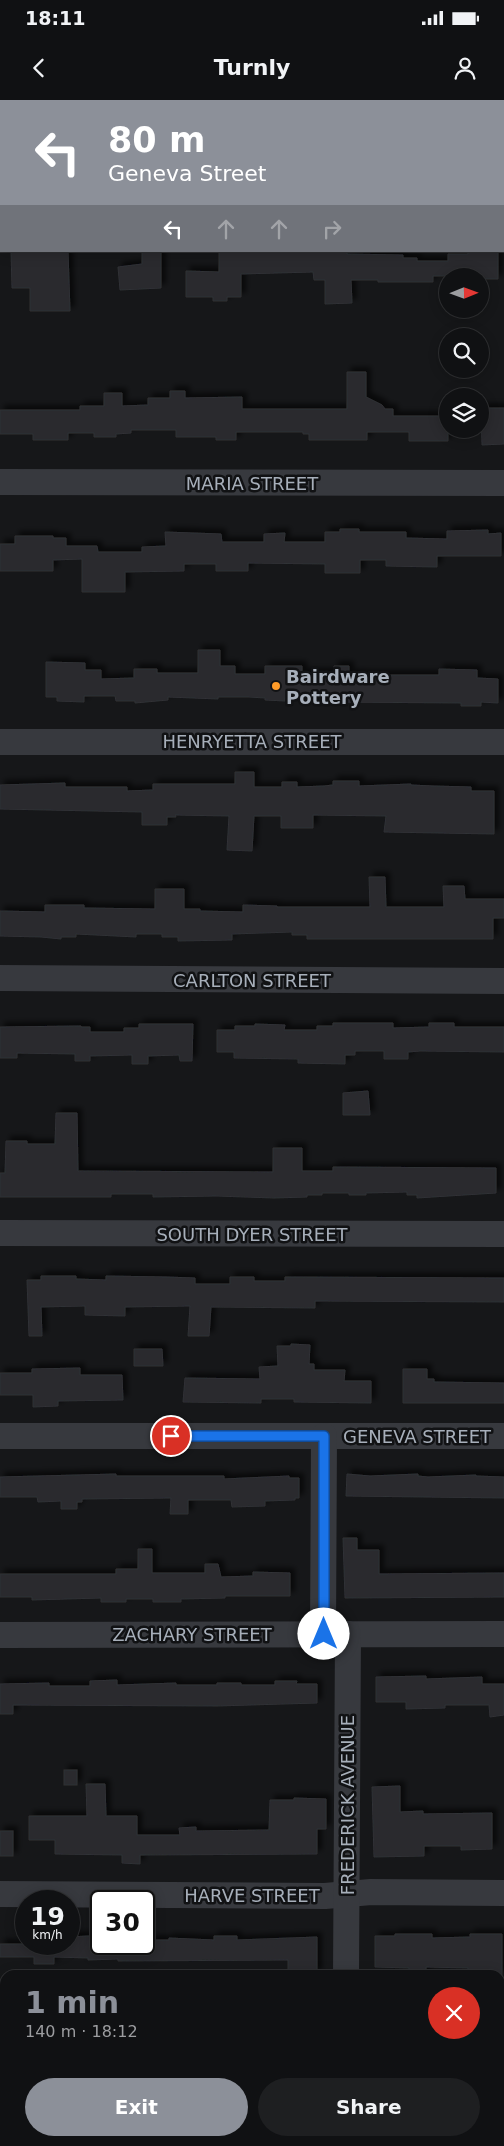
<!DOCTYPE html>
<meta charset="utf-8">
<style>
:root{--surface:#101113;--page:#1e1f21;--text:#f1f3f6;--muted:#9c9da0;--line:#303133;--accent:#8c9099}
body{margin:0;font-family:"DejaVu Sans",sans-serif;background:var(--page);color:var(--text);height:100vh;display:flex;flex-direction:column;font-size:19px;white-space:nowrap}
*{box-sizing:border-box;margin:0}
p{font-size:16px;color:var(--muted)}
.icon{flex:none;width:28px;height:28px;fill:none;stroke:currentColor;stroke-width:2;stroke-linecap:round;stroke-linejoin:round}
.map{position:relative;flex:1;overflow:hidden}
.panel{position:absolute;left:0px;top:1870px;width:505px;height:176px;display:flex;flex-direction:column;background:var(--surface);border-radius:15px 15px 0 0;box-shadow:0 2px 12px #0003,0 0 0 1px var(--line)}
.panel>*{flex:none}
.guide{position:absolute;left:0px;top:0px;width:505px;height:152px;box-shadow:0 2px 12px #0003,0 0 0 1px var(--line);background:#8c9099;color:#fff;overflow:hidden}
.needle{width:32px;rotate:89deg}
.fabs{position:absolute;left:439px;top:168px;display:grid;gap:10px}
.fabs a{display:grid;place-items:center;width:50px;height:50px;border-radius:50%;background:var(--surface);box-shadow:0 2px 12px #0003,0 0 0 1px var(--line);font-size:25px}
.speed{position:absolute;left:15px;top:1790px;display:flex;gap:10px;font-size:25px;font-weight:700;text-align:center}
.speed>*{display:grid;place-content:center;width:65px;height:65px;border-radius:50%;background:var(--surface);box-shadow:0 2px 12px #0003,0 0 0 1px var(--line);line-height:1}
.speed small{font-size:12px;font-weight:400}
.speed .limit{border:2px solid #111;border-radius:8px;background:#fff;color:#111}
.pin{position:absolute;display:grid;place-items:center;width:42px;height:42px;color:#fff;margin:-21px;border:2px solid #fff;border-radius:50%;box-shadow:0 1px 5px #0007}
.me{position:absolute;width:55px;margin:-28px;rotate:0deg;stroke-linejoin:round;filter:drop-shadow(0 0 4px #0008)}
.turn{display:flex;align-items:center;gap:18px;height:105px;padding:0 25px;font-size:22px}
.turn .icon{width:65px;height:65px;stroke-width:2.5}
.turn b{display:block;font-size:35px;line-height:42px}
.lanes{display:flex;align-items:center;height:48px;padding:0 25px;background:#0003;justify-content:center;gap:25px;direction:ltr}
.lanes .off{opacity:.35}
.round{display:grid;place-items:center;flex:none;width:52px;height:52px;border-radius:26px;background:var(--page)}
.head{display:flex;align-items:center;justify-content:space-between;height:85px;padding:0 25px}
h1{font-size:30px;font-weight:600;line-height:38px;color:var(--accent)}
.primary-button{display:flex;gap:10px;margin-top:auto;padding:10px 25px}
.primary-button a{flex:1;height:58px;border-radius:30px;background:var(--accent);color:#fff;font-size:20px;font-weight:600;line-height:58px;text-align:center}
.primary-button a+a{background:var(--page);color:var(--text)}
.status{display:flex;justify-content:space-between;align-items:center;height:35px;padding:0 25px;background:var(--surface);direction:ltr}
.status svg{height:14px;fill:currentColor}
header{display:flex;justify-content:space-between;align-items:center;height:65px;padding:0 25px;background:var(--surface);font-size:22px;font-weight:600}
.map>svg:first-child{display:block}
.building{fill:#292a2d;stroke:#303135;filter:url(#shadow)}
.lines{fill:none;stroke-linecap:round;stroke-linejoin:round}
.minor{stroke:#37393e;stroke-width:26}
.route-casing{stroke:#114b97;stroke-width:12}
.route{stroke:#1a73e8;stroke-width:9}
.poi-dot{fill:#ff9b28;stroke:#111214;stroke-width:2}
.labels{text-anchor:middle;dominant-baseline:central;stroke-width:5;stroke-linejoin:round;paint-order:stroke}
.street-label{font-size:18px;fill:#a7afba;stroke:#111214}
.poi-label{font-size:18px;font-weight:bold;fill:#a7afba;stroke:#111214;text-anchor:start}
</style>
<div class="status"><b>18:11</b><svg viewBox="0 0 49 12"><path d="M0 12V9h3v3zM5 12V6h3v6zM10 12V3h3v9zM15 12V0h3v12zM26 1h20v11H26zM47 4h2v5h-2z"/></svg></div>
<header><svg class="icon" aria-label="back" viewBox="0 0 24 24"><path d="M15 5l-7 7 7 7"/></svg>Turnly<svg class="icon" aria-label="person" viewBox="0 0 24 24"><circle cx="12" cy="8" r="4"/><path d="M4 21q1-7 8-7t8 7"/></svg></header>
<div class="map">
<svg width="504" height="2046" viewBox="0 0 504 2046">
<defs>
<filter id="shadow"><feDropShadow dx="4.5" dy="-4.5" stdDeviation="2.5" flood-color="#0009"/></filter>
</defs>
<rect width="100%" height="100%" fill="#161719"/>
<g class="building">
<path d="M11 151H68L70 211H30V188H12Z"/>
<path d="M142 151H161V188L120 190 118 167 142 164Z"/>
<path d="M219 151H347V154L403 155V158H417V161H448V154H468V151H498V179H480V176H433V182H378V180H351L352 203 325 204V180H314L313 172 241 174V197H227V201H213V197H186V171L219 172Z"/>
<path d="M347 272H366V297L382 305 385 309H393V316H448V341H409V332H367V340H309V334H303V332H236V340H216V337H176V330H131V333L116 334V337H94V333H68V340H33V334H0V310H80V306H104V293H122V306L148 305V298H170V291H185V298L242 297V309H347Z"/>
<path d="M481 308H504V344L482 345Z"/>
<path d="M340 429H359V432H406V438L447 439V431L488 430V434L501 433V456H437V467L386 466V460H360V473H325V464L248 463V471H216V464H184V471L125 472V492H82V459L53 460V471H0V444H15V436H53V438H66V446H97L98 452H142V447L166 446 165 432 221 434 222 442H264V434L285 433 284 442H325V432H340Z"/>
<path d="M198 550H220V566H235V574H265V566H302V573H334V566H349V574L366 575H439V569L477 570V578L498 579V603L481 602V606H461V603L334 602V600L313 599V597L285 598V601L265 600V598L249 597H218V599L168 597V600L135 603V601H116L115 596H84V602L57 601V597H46V562L85 563V570H101V579L134 578V569H157V573H198Z"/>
<path d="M235 672H254V687H282V682H297V687L324 686 333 685V681H359V686L411 684V685L433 686 471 687V691H494V734L384 732 386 716 313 715V728H281V716H254L252 751 227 750 229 716 175 715 176 717H167V725H142V712L0 709V685L65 683V687H127V691L153 690V684H235Z"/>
<path d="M369 777H385L386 807H444L443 786H464L465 799H504V818H493V839H307V835H292V832L232 834V840L178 841V837H162V834H136V837L76 834V837H61V839L41 837 0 836V811L45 812V805H84V808L155 809V789H184V809H200V811L243 812V805L277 806V807H370Z"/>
<path d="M333 923H393V928L429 927V923H454V927H504V952L420 951 408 952V959H384V951H355V955H345V964L298 963V959L234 958V952H217V930H235V926H255V924L285 925 284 930H317V926H333Z"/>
<path d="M139 924H193L192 961H180L179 955 148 956V964H132V955L90 956V961H75V954L17 953V958H0V927L81 926V927H90V932H124V928H139Z"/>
<path d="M368 991 370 1015H343V993Z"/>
<path d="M56 1013H77L78 1071 273 1072V1048H302V1071H333V1067L496 1068V1093L417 1098V1095H407V1092L366 1093V1095H349V1093H322V1095H307V1097L274 1098 216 1096 153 1097V1094H111V1097H0V1073H5L6 1041H27V1044H55Z"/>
<path d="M41 1176H76V1179L106 1180V1176L166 1177 195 1178V1184H230V1177H254V1181H285V1177L504 1178V1202L315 1201V1208L211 1207 209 1236H188L190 1206 125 1207V1216L85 1215V1206L41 1207 42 1236H29L27 1180H41Z"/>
<path d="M291 1244 310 1245 309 1264H314V1270H345L344 1281H371V1303L294 1302V1299H261V1303L183 1302 185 1278 260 1279 259 1267 278 1266 277 1246H291Z"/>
<path d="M134 1249H162L163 1266H134Z"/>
<path d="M80 1268V1275H122L123 1300 58 1301V1306L33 1307V1295H0V1273H32V1269Z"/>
<path d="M403 1269H427V1279H434V1282L504 1283V1303H403Z"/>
<path d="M116 1374V1376H224V1379L289 1376V1378H299V1398H295V1400L265 1401V1406L232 1407 231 1400H188V1414H170L171 1398 82 1399V1402H77V1409H61V1401L38 1402 37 1397H0V1377Z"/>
<path d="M347 1374 370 1376 418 1374V1376L428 1377 476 1375V1376L504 1377V1398L346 1396Z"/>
<path d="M343 1438H357V1450H379V1474L504 1473V1497L345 1498Z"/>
<path d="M138 1449H152V1473H205V1464H218L221 1477 253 1476V1472L290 1473V1496H225V1498L181 1499V1502H153V1499H126V1502H101V1498L32 1500V1497H0V1474H116V1469H138Z"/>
<path d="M426 1576V1579L482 1577V1584H504V1615L490 1617 489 1605H445V1608L406 1609V1602H376V1577Z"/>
<path d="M117 1580V1585L176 1583V1585H217V1583H241V1585H275V1581H297L296 1584H317V1603L217 1606 13 1605V1614H0V1584L49 1583V1586H90V1581Z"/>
<rect x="64" y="1670" width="13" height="15"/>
<path d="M86 1684H105L106 1716H137V1735H180L179 1728 196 1727V1731L269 1730 270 1700H294V1698L326 1699V1729H317V1754L140 1755V1764L122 1763V1755L55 1754V1740H29V1716H87Z"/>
<path d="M400 1686V1712L423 1711V1714L492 1713V1749L461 1750V1746H424V1756L374 1757 372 1687Z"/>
<rect x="0" y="1731" width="13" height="25"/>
<path d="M395 1834H432V1838L470 1837V1834H502V1875H474V1873H468V1868L426 1867V1875H409V1868L375 1867V1836H395Z"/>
<path d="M88 1836H101V1844H151V1840H169V1838L214 1840V1836H237V1840L317 1837V1874H288V1860L118 1861V1859L88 1860V1858L54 1857V1864H34V1857H0V1844H69V1837Z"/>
</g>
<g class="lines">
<g class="minor">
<path d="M0 112H1"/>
<path d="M0 382 504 383"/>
<path d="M0 642H504"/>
<path d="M0 878 504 881"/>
<path d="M0 1133 504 1134"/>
<path d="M0 1336H504"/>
<path d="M323 1534 324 1336"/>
<path d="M0 1535 504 1534"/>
<path d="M0 1794 325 1796 371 1792 504 1793"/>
<path d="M346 1875 348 1534"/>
<path d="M344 2046V2041"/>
</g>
</g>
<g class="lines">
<g class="route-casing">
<path id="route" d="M171 1336H324V1534"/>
</g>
<use href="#route" class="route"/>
</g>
<circle class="poi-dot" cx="276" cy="586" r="5"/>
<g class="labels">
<g class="street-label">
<text x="252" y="383">MARIA STREET</text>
<text x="252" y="641">HENRYETTA STREET</text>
<text x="252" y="880">CARLTON STREET</text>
<text x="252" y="1134">SOUTH DYER STREET</text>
<text x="417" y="1336">GENEVA STREET</text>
<text x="192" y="1534">ZACHARY STREET</text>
<text transform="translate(347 1705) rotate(-90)">FREDERICK AVENUE</text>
<text x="252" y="1795">HARVE STREET</text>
</g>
<g class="poi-label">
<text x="286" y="576">Bairdware<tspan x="286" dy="21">Pottery</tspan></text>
</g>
</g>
</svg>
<div class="fabs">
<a><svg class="needle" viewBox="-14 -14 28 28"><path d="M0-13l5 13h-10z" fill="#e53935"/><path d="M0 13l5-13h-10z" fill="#9c9da0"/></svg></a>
<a><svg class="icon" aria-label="search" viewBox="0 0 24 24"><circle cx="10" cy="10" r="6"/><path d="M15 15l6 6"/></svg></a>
<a><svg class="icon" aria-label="layers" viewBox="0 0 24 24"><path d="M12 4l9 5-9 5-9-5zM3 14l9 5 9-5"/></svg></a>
</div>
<div class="speed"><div>19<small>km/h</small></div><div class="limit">30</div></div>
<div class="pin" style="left:171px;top:1336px;background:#d93025"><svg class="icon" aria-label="arrive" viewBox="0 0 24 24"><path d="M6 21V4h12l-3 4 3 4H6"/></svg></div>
<svg class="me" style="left:324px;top:1534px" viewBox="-20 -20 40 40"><circle r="19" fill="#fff"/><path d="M0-13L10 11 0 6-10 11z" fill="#1a73e8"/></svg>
<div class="guide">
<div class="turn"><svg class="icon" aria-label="left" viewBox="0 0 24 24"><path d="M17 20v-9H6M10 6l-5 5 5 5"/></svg><div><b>80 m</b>Geneva Street</div></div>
<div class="lanes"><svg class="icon" aria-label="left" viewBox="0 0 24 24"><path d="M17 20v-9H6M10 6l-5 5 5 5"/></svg><svg class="icon off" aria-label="ahead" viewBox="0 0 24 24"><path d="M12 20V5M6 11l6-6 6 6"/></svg><svg class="icon off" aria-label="ahead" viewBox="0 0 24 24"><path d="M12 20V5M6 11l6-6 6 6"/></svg><svg class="icon off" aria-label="right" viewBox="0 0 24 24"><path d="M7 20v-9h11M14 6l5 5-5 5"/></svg></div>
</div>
<section class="panel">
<div class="head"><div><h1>1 min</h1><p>140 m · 18:12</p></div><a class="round" style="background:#d93025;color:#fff"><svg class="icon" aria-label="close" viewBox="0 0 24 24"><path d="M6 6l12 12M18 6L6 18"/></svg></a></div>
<div class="primary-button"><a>Exit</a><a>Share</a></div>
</section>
</div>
